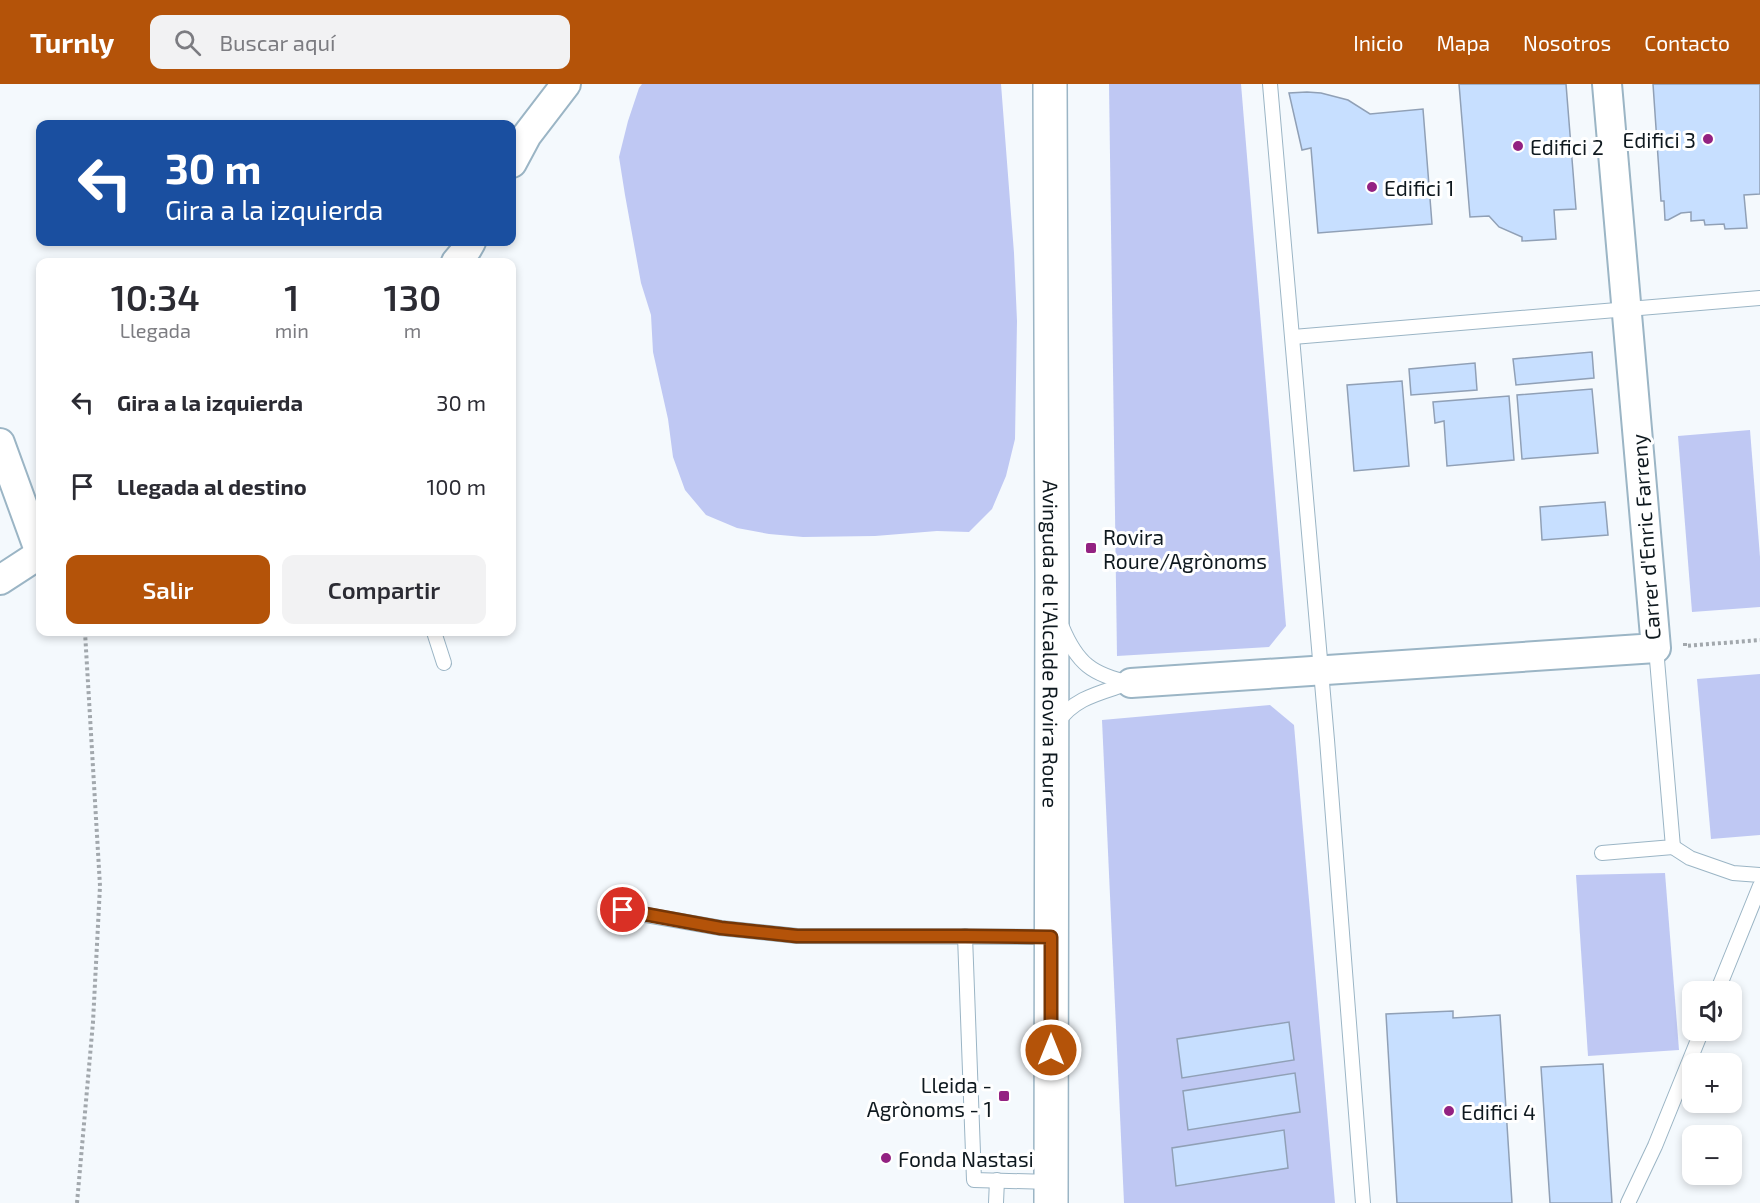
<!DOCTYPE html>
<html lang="es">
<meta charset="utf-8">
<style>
:root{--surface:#fff;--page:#f2f2f3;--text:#2b2b33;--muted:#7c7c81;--accent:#b45309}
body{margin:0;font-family:"Exo 2",sans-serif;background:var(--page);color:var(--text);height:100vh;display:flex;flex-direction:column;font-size:22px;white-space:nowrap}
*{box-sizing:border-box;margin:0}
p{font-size:20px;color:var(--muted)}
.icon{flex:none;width:33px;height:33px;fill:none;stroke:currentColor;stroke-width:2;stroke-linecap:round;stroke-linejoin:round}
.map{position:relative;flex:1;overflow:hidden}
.sheet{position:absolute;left:36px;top:174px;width:480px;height:378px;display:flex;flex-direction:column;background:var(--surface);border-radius:12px;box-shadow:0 3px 9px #0003}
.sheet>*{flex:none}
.banner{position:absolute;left:36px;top:36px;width:480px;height:126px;border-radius:12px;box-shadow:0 3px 9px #0003;background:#1a4fa0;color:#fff;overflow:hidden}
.fabs{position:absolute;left:1682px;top:897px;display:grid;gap:12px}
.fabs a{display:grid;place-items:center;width:60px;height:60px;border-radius:12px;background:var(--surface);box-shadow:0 3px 9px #0003;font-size:30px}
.pin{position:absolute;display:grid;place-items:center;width:51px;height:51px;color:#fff;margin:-26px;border:3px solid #fff;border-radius:50%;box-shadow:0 2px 6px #0007}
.me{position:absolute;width:66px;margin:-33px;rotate:0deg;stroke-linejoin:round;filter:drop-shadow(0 0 4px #0008)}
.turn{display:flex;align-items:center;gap:21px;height:126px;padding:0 30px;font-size:27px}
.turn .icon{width:78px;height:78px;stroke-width:2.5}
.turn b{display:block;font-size:42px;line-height:51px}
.eta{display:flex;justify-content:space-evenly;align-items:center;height:102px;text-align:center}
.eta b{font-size:36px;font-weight:600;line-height:42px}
.primary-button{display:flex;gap:12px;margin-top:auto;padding:12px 30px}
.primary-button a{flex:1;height:69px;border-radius:12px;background:var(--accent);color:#fff;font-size:24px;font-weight:600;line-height:69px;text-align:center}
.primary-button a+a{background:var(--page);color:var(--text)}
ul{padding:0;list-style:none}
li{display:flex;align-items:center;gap:18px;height:84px;padding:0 30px}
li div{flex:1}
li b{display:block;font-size:22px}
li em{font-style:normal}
header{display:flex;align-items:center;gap:36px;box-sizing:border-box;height:84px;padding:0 30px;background:var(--accent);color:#fff}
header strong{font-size:28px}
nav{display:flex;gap:33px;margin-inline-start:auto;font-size:21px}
.search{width:420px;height:54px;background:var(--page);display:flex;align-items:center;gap:15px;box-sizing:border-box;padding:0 21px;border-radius:12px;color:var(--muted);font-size:22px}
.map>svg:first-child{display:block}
.green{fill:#bfc8f3}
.building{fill:#c7dfff;stroke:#90a0b6;stroke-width:1.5}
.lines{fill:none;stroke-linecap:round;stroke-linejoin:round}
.lane-casing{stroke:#9bb5c5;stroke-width:16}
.street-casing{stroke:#9bb5c5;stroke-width:32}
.primary-casing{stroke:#9bb5c5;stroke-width:36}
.path{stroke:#a2a8ad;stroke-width:4;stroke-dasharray:3 3;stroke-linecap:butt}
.lane{stroke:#fff;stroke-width:14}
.street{stroke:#fff;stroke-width:28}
.primary{stroke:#fff;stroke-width:33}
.route-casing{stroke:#753606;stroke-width:15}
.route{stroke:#b45309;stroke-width:10}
.poi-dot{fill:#932282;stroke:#fff;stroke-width:2}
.labels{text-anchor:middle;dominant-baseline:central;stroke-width:6;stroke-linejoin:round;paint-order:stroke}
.poi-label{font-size:21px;fill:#0f191f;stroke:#fff;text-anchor:start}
.street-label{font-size:21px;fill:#0f191f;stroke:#fff}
</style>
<header>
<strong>Turnly</strong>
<div class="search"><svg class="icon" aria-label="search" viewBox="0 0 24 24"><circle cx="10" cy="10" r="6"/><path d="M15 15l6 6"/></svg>Buscar aquí</div>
<nav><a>Inicio</a><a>Mapa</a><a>Nosotros</a><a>Contacto</a></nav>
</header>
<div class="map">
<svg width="1760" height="1119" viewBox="0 0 1760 1119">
<rect width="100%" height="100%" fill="#f4f9fd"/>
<g class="green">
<path d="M642 0H1001L1014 169 1017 237 1015 355 1006 392 992 425 969 448 937 447 875 452 803 453 769 450 737 444 706 431 685 406 673 373 668 335 653 268 651 231 641 199 625 111 619 73 628 37 639 4Z"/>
<path d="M1109 0H1241L1286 542 1269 563 1117 572Z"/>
<path d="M1750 346 1760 473V523L1692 528 1678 352Z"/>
<path d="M1760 590V751L1711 755 1697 595Z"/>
<path d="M1270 621 1294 641 1335 1119H1124L1102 636Z"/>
<path d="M1665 789 1679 966 1588 972 1576 791Z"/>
</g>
<g class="building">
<path d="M1459 0H1566L1576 125 1554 126 1556 155 1522 157V153L1499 143 1489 132 1470 133Z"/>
<path d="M1653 0H1760V110L1744 111 1747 144 1725 145 1724 140 1705 141 1704 136 1691 137V128L1681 129 1668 136H1665L1664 117H1661Z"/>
<path d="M1307 8 1321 9 1348 16 1370 30 1423 25 1432 140 1318 149 1311 64 1302 66 1289 9Z"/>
<path d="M1592 268 1594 294 1516 301 1513 275Z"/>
<path d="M1475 279 1477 306 1411 311 1409 285Z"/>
<path d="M1402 297 1409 382 1354 387 1347 301Z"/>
<path d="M1592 305 1598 369 1522 375 1517 311Z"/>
<path d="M1509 312 1514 376 1447 382 1444 337 1435 339 1433 318Z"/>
<path d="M1605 418 1608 451 1542 456 1540 423Z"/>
<path d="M1453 927V934L1500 931 1512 1119H1397L1386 930Z"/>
<path d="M1289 938 1294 976 1182 994 1177 955Z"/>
<path d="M1603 980 1612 1119H1550L1541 983Z"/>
<path d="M1295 989 1300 1028 1188 1046 1183 1007Z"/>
<path d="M1284 1046 1288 1084 1176 1102 1172 1064Z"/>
</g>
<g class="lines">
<g class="lane-casing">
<g id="lane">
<path d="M1270 0 1327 656 1363 1119"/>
<path d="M1293 253 1760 214"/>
<path d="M1062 543C1077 579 1092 591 1131 599"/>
<path d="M434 548 444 579"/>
<path d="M1058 638C1075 613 1101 609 1129 599"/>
<path d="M1673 763 1690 774 1733 789 1760 791"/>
<path d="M1602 769 1673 763 1656 564"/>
<path d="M623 827 721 844 797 852 1051 853"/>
<path d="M965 852 974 1096 1051 1098"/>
<path d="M1717 908 1760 802"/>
<path d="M996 1119 997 1096"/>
<path d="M1628 1119 1655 1062 1702 946"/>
</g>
</g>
<g class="street-casing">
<g id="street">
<path d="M512 79 527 51 566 0"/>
<path d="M456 178 467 165 471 158"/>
<path d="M0 359 40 469"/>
<path d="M0 496 40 470"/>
<path d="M1131 599 1656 564 1607 0"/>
</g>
</g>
<g class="primary-casing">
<g id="primary">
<path id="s1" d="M1050 0 1052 491 1051 1119"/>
</g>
</g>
<g class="path">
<path d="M1685 559V562L1760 556"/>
<path d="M77 1119 93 938 100 802 85 548"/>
</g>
<use href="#lane" class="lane"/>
<use href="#street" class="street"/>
<use href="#primary" class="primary"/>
</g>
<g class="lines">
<g class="route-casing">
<path id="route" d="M623 826 721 844 797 852H965L1051 853V966"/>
</g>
<use href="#route" class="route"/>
</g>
<g class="poi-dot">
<circle cx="1708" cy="55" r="6"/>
<circle cx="1518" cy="62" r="6"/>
<circle cx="1372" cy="103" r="6"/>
<rect x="1085" y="458" width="12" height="12" rx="3"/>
<rect x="998" y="1006" width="12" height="12" rx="3"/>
<circle cx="1449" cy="1027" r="6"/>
<circle cx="886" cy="1074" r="6"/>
</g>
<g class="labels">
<g class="poi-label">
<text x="1696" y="55" text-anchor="end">Edifici 3</text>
<text x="1530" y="62">Edifici 2</text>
<text x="1384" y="103">Edifici 1</text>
<text x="1103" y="452">Rovira<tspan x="1103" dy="24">Roure/Agrònoms</tspan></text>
<text x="992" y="1000" text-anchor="end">Lleida -<tspan x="992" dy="24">Agrònoms - 1</tspan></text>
<text x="1461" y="1027">Edifici 4</text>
<text x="898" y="1074">Fonda Nastasi</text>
</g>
<g class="street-label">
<text transform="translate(1645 453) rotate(-94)">Carrer d'Enric Farreny</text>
<text stroke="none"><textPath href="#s1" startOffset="560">Avinguda de l'Alcalde Rovira Roure</textPath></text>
</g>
</g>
</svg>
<div class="fabs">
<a><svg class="icon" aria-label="sound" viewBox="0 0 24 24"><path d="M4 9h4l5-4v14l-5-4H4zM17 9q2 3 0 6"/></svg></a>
<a>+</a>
<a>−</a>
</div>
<div class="pin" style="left:623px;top:826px;background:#d93025"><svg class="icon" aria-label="arrive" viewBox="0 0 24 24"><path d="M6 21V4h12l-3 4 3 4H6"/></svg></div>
<svg class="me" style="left:1051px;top:966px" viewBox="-20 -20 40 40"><circle r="17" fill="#b45309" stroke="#fff" stroke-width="3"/><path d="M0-11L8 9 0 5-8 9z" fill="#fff"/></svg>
<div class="banner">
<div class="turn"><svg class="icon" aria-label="left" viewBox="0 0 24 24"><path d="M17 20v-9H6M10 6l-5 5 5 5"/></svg><div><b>30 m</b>Gira a la izquierda</div></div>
</div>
<section class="sheet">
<div class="eta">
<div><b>10:34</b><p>Llegada</p></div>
<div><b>1</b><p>min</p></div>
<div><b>130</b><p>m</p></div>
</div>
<ul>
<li><svg class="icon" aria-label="left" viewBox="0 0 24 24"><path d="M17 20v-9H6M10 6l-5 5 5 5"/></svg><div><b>Gira a la izquierda</b></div><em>30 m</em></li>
<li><svg class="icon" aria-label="arrive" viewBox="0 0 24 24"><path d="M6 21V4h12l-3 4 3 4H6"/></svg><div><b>Llegada al destino</b></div><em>100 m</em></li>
</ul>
<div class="primary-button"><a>Salir</a><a>Compartir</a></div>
</section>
</div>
